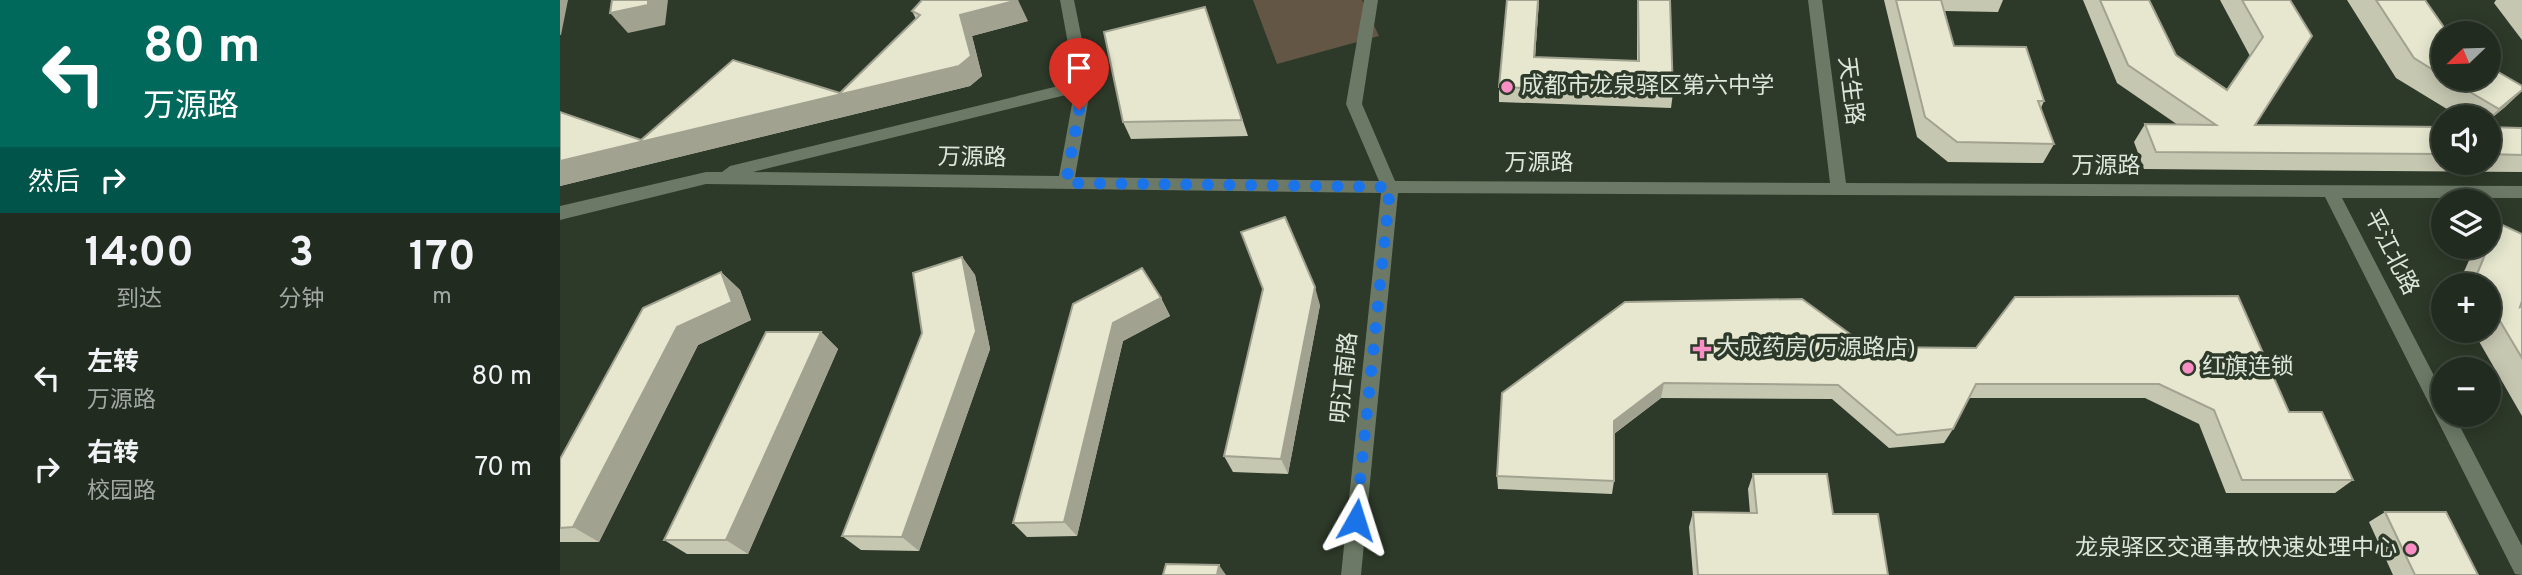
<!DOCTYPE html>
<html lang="zh">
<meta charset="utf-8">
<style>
:root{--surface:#222b1f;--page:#2e372c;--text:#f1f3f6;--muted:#a2a7a4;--line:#3f473d}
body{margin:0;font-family:Overpass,"Noto Sans SC",sans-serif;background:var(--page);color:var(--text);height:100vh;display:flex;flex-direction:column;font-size:26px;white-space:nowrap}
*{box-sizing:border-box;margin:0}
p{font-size:23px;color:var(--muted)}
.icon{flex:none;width:38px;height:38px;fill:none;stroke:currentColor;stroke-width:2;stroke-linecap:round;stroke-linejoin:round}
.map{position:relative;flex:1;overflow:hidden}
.panel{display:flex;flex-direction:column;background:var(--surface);width:560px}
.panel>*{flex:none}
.banner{background:#00695c;color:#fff;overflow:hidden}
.needle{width:46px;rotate:247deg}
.fabs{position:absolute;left:1871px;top:21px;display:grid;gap:14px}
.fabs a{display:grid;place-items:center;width:70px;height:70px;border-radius:50%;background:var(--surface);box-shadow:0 4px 18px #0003,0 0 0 2px var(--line);font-size:35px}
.pin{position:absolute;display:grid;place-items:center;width:60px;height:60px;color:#fff;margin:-72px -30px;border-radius:50% 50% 50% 0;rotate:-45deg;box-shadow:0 0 7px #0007}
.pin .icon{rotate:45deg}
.me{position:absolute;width:77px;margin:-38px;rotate:6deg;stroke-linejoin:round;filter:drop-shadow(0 0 5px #0008)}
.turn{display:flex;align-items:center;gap:24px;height:147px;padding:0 28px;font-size:32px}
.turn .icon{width:91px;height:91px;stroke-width:2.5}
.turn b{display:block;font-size:49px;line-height:60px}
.then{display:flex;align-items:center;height:66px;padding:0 28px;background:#0003;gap:14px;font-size:26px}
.eta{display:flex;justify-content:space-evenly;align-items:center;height:119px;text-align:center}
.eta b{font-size:42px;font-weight:700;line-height:49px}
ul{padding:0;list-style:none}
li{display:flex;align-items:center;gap:21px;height:91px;padding:0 28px}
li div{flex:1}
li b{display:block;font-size:26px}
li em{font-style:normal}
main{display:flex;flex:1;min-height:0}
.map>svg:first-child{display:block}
.green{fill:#635644}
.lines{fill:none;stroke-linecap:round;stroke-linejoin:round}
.minor{fill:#6b7966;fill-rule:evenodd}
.wall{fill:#c6c7b1}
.shaded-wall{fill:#a1a290}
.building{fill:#e6e7ce;stroke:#a1a290;stroke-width:2}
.route{stroke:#1a73e8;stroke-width:12;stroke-dasharray:0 21.6}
.poi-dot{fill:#fa8fc6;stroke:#2d3929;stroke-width:2.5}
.labels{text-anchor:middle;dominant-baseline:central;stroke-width:7;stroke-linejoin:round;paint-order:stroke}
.poi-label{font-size:23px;fill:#dee6db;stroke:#2d3929;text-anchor:start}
.street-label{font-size:23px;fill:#dee6db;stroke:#2d3929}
</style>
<main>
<section class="panel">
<div class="banner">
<div class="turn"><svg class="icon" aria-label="left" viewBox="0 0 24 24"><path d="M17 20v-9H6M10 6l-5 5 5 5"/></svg><div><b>80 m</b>万源路</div></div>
<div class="then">然后<svg class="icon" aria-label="right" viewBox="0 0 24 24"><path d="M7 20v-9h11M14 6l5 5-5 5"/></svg></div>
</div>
<div class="eta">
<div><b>14:00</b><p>到达</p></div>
<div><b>3</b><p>分钟</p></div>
<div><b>170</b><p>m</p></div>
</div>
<ul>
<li><svg class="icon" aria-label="left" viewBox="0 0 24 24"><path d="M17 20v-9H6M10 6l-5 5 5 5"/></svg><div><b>左转</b><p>万源路</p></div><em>80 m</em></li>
<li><svg class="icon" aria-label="right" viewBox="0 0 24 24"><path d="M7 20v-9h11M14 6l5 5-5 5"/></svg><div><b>右转</b><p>校园路</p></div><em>70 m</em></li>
</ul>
</section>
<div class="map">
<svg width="1962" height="575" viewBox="0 0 1962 575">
<rect width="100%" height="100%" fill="#2d3929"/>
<path class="green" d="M693 0H802L819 36 717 64Z"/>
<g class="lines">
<path class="minor" d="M500 0H514L531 85 515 177 819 181 786 104 804 0H818L802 104 835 181 1270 183 1248 0H1262L1286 183 1962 186V198H1782L1883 393V415H1894L1962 546V575L1955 574 1765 197 838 193 801 575H781L821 193 146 184 0 220V206L146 172H162L170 166 515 82ZM514 93 499 176 193 172Z"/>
</g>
<g class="wall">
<path d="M947 0H979L975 58 1077 61V0H1110L1113 93 1111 108 939 102V87Z"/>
<path d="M1324 0H1443L1438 12 1385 11 1394 46 1484 101 1481 108 1494 144 1483 163 1388 162 1357 137Z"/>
<path d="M1523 0H1589L1616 55 1667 89 1690 56 1660 0H1730L1695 125 1883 127V163H1928V127L1962 128V172L1584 169 1574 142 1585 124 1618 125 1557 83Z"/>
<path d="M1787 0H1865L1883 33V79H1928L1962 91 1945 107 1928 121V117H1900L1836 78Z"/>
<path d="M1936 0H1962V40L1934 3Z"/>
<path d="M645 7 688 136 571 139 563 122Z"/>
<path d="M352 11 468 21 412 36 422 76 410 86 0 186V112L81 140 280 93 356 19Z"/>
<path d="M1938 223 1960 307 1962 306V416L1913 331H1928V285H1898L1915 247H1928V232Z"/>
<path d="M402 257 415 275 430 349 359 551 301 550 282 536Z"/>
<path d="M161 272 180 290 191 320 138 345 39 542H0V459Z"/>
<path d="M703 289 760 305 728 474 673 472 664 456Z"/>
<path d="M1455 297 1729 412 1793 480 1775 493H1666L1639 424 1585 398H1409L1393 429 1384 443 1329 448 1272 399 1101 398 1054 434V481L1052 494 938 489 937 476 942 393 1308 347 1416 348Z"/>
<path d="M601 298 610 316 563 341 517 536 467 537 453 523 513 304Z"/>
<path d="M261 332 278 349 188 554H127L104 540Z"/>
<path d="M1193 474 1273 514 1328 575H1133L1129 527 1133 512 1190 513 1188 489Z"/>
<path d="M1825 512 1918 575H1833L1809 522Z"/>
</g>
<g class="shaded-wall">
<path d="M0 0H8L1 35H0Z"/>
<path d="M88 0H108L105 25 68 33 50 13Z"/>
<path d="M458 0 468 21 412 36 422 76 410 86 0 186V161L399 66 400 15Z"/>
<path d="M978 0H979L974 72V57Z"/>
<path d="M1962 91 1945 107 1928 121V119L1939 109Z"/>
<path d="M402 257 415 275 430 349 359 551 342 537Z"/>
<path d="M161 272 180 290 191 320 138 345 39 542 13 527 117 327Z"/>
<path d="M755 287 760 305 728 474 721 459Z"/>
<path d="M601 298 610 316 563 341 517 536 504 522 553 323Z"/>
<path d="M261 332 278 349 188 554 166 540Z"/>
<path d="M1104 383 1101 398 1052 435 1054 421Z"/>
<path d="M659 565 666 575H657Z"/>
</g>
<g class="building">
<path d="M52 0H88V5L50 13Z"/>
<path d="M362 0H458L400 15 411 56 399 66 0 161V112L81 140 173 60 280 93 360 15 352 11Z"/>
<path d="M947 0H978L974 57 1079 61 1078 0H1110L1113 93 939 87Z"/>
<path d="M1336 0H1381L1394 46 1466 47 1484 101H1478L1494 144 1397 142 1365 117Z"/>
<path d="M1540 0H1589L1616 55 1667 90 1703 37 1682 0H1730L1752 36 1695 125 1883 127V154L1596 152 1585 124 1656 125 1568 65Z"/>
<path d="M1816 0H1865L1888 33H1883V76L1854 58Z"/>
<path d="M645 7 682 120 563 122 544 32Z"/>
<path d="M1928 66 1962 86V90L1939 109 1888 79H1928Z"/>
<path d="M1928 127 1962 128V155L1928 154Z"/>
<path d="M725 217 755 287 721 459 664 456 703 289 681 232Z"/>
<path d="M1938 223 1962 234V301L1960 307 1962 306V358L1928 301V285H1919L1915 279Z"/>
<path d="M402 257 416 331 342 537 282 536 362 333 353 273Z"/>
<path d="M582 268 601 298 553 323 504 522 453 523 513 304Z"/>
<path d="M161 272 172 302 117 327 13 527 0 528V459L83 308Z"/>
<path d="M1678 296 1729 412H1762L1793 480H1682L1654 410 1599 384H1416L1393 429 1337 435 1278 385 1104 383 1054 421V481L937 476 942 393 1065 302 1242 299 1308 347 1416 348 1455 297Z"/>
<path d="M206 332H261L166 540H104Z"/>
<path d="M1193 474H1267L1273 514H1318L1328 575H1138L1133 512 1197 513Z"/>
<path d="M1825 512H1886L1918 575H1855Z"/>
<path d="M606 564 659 565 657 575H603Z"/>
</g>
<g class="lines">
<path class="route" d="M519 110 506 183 830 187 796 520"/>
</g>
<g class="poi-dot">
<circle cx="947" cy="87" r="7"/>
<path d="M1138.5 338.5h7v7h7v7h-7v7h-7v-7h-7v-7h7z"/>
<circle cx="1628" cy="368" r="7"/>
<circle cx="1851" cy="549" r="7"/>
</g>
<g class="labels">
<g class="poi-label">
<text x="961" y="87">成都市龙泉驿区第六中学</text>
<text x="1156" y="349">大成药房(万源路店)</text>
<text x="1642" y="368">红旗连锁</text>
<text x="1837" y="549" text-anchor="end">龙泉驿区交通事故快速处理中心</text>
</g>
<g class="street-label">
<text transform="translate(1289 91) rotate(83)">天生路</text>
<text transform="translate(412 159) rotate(1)">万源路</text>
<text x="979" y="164">万源路</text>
<text x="1546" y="167">万源路</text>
<text transform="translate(1830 253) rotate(63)">平江北路</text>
<text transform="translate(786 378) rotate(-84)">明江南路</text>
</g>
</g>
</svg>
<div class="fabs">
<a><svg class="needle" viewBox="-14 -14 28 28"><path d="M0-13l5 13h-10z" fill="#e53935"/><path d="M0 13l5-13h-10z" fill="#a2a7a4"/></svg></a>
<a><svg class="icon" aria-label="sound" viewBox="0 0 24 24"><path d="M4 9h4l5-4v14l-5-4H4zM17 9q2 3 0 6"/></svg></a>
<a><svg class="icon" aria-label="layers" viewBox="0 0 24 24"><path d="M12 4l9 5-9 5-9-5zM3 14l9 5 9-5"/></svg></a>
<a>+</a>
<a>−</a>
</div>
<div class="pin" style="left:519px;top:110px;background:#d93025"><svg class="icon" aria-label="arrive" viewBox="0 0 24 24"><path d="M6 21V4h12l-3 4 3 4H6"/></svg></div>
<svg class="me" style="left:796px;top:520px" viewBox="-20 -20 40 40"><path d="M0-17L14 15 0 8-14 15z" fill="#1a73e8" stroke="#fff" stroke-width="4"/></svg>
</div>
</main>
